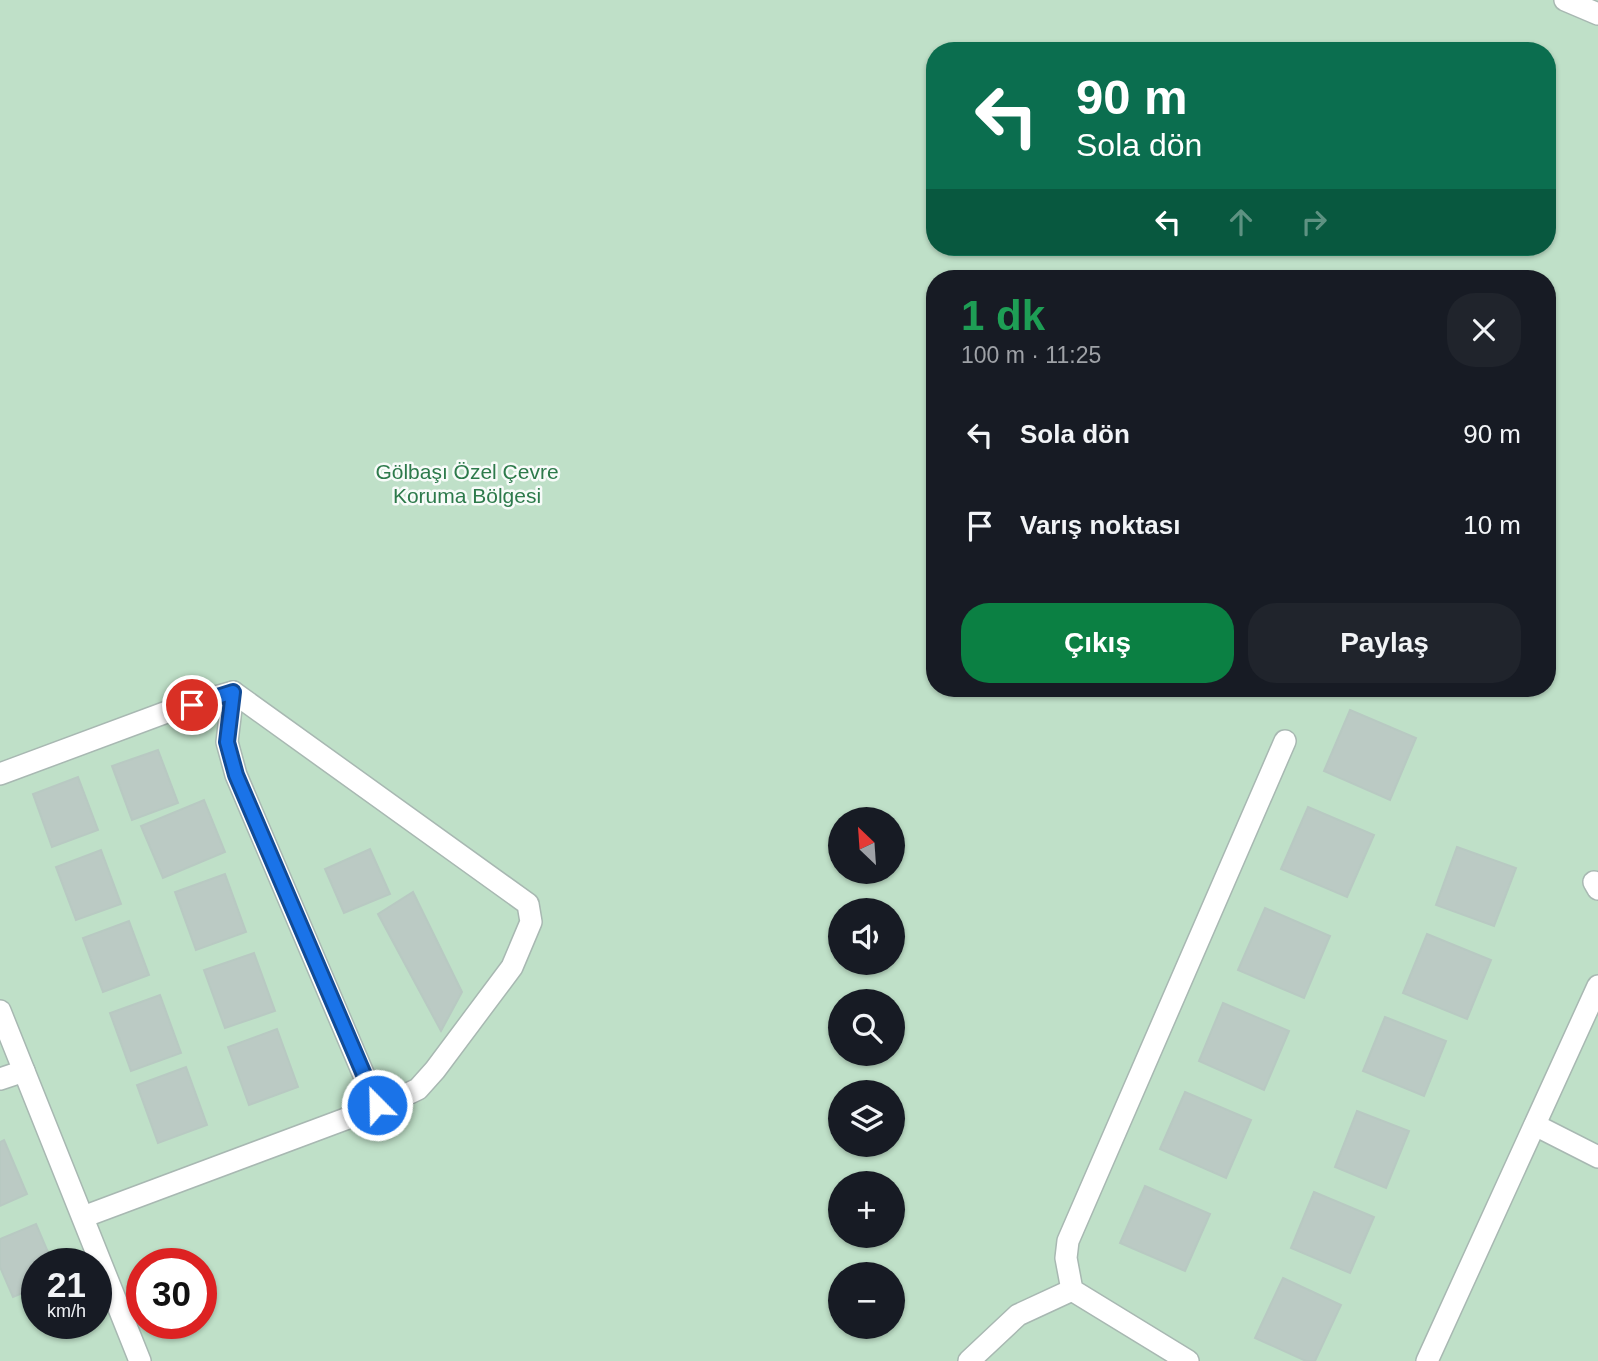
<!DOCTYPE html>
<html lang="tr">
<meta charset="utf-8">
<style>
:root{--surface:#171b24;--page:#20242c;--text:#f1f3f6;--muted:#9ea1a6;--accent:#0b8043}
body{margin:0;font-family:Arial,sans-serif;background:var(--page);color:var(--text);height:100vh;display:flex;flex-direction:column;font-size:26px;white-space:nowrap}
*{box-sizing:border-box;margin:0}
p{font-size:23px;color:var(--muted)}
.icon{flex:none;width:38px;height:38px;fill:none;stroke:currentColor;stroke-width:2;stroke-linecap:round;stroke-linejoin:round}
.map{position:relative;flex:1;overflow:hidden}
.drawer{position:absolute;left:926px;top:270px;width:630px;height:427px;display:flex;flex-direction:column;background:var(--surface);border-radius:28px;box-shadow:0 2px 5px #0004}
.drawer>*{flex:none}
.banner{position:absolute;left:926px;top:42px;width:630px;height:214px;border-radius:28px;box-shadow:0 2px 5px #0004;background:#0b6e4f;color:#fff;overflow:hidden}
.needle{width:46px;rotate:335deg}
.controls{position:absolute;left:828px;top:807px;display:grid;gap:14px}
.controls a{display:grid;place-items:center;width:77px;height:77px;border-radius:50%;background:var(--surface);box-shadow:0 2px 5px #0004;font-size:35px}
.speed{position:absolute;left:21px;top:1248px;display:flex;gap:14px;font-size:35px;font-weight:700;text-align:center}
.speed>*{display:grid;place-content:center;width:91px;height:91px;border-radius:50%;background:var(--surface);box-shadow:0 2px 5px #0004;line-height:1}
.speed small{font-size:18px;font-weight:400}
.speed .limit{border:10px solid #d22;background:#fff;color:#111}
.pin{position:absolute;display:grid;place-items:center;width:60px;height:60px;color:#fff;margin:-30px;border:4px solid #fff;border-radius:50%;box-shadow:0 2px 7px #0007}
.me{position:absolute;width:77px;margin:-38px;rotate:337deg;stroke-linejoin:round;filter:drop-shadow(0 0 5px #0008)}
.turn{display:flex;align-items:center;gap:24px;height:147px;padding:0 35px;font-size:32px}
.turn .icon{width:91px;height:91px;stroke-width:2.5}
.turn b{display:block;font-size:49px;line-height:60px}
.lanes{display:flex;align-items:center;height:66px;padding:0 35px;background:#0003;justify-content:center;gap:35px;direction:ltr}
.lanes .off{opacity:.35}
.round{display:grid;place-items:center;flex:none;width:74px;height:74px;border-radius:28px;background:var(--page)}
.headline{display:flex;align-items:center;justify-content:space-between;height:119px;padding:0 35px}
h1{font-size:42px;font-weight:700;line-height:52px;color:#1e9e55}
.cta{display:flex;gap:14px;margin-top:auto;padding:14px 35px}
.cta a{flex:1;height:80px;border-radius:28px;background:var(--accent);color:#fff;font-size:28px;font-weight:700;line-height:80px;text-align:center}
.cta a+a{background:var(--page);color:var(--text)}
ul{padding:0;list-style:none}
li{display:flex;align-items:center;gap:21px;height:91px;padding:0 35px}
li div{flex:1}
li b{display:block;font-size:26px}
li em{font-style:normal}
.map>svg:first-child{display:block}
.green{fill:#bfe0c8;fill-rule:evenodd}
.building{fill:#bbcac4;stroke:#b8c9c2;stroke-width:2}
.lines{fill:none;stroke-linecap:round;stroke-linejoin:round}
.minor-casing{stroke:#a8b8b2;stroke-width:24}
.minor{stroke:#fff;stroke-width:21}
.route-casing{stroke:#114b97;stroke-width:18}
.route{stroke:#1a73e8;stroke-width:12}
.labels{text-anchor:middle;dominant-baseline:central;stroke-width:5;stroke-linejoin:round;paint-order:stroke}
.park-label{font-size:21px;fill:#2d7a4b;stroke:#f7fbf9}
</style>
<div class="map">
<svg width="1598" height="1361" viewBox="0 0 1598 1361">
<rect width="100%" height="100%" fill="#e6efeb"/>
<path class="green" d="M0 0H1598V1361H0ZM934 51H1547V247H934ZM934 278H1547V688H934ZM840 819H892V872H840ZM840 910H892V962H840ZM840 1001H892V1054H840ZM840 1092H892V1144H840ZM840 1183H892V1236H840ZM37 1264H96V1323H37ZM142 1264H201V1323H142ZM840 1274H892V1326H840Z"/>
<g class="building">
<path d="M1350 710 1416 738 1390 800 1324 771Z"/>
<path d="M158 750 178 803 132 820 112 766Z"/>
<path d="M78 777 98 830 52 847 33 794Z"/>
<path d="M204 800 225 852 163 878 141 826Z"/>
<path d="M1308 807 1374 835 1347 897 1281 869Z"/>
<path d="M1457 847 1516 868 1494 926 1436 905Z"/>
<path d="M370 849 390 894 344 913 325 869Z"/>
<path d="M101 850 121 904 76 920 56 867Z"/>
<path d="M225 874 246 932 196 950 175 892Z"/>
<path d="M413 892 462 992 441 1031 378 914Z"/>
<path d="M1265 908 1330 936 1304 998 1238 970Z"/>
<path d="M129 921 149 975 103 992 83 938Z"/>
<path d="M1427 934 1491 960 1467 1019 1403 993Z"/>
<path d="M254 953 275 1011 225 1028 204 970Z"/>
<path d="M160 995 181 1053 131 1071 110 1013Z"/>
<path d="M1223 1003 1289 1031 1264 1090 1199 1061Z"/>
<path d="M1385 1017 1446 1041 1424 1096 1363 1071Z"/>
<path d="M277 1029 298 1087 249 1105 228 1047Z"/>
<path d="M186 1067 207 1125 158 1143 137 1085Z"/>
<path d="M1185 1092 1251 1120 1226 1178 1160 1149Z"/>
<path d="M1357 1111 1409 1131 1386 1188 1335 1167Z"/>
<path d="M4 1140 27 1194 0 1206V1142Z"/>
<path d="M1145 1186 1210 1214 1185 1271 1120 1243Z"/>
<path d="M1314 1192 1374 1217 1350 1273 1291 1248Z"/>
<path d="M36 1224 53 1264H37V1287L13 1297 0 1267V1239Z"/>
<path d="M1283 1278 1341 1305 1315 1361H1306L1255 1338Z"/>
</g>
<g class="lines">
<g class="minor-casing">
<g id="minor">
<path d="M1565 0 1598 14"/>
<path d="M233 692 227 742 236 775 377 1106"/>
<path d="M0 774 183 706 233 692 528 904 531 922 512 967 435 1070 418 1089 391 1102 83 1217"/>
<path d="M1594 882 1598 889"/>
<path d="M0 1011 140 1361"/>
<path d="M0 1079 24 1071"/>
<path d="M1535 1125 1598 1157"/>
<path d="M969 1361 1018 1315 1072 1290"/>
<path d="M1188 1361 1072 1290 1066 1258 1068 1241 1285 741"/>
<path d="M1427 1361 1598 986"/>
</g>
</g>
<use href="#minor" class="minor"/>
</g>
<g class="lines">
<g class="route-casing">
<path id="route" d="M192 705 233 692 227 742 236 775 377 1105"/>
</g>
<use href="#route" class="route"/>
</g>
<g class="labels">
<g class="park-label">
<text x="467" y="471">Gölbaşı Özel Çevre<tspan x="467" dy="24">Koruma Bölgesi</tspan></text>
</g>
</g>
</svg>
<div class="controls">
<a><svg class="needle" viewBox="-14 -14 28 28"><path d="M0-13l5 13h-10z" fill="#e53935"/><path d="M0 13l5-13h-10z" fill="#9ea1a6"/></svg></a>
<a><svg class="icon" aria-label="sound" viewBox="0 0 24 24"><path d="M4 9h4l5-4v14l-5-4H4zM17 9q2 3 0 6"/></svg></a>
<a><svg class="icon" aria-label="search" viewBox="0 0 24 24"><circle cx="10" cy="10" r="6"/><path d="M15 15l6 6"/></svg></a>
<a><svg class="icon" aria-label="layers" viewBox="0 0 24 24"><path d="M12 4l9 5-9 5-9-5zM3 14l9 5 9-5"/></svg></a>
<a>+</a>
<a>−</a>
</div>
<div class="speed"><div>21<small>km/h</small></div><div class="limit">30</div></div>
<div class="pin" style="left:192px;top:705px;background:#d93025"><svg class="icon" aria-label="arrive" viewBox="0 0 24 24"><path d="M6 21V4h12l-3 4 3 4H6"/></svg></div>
<svg class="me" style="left:377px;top:1105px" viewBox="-20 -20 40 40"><circle r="17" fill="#1a73e8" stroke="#fff" stroke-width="3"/><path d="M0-11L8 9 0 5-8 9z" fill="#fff"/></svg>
<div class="banner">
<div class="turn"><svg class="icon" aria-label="left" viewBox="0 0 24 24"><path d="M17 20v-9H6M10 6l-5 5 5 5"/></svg><div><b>90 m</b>Sola dön</div></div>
<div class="lanes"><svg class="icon" aria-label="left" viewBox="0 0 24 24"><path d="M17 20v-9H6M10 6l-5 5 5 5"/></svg><svg class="icon off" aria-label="ahead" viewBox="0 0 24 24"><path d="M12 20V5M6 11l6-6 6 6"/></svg><svg class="icon off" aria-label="right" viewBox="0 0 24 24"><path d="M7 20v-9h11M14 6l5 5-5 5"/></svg></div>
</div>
<section class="drawer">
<div class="headline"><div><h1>1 dk</h1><p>100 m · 11:25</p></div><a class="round"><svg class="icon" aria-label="close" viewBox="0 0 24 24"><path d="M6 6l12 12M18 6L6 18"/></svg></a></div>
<ul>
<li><svg class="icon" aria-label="left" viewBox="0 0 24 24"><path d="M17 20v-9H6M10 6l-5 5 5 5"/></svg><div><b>Sola dön</b></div><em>90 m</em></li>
<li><svg class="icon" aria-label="arrive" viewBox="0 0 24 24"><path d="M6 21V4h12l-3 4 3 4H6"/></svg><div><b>Varış noktası</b></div><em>10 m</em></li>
</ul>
<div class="cta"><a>Çıkış</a><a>Paylaş</a></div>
</section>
</div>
